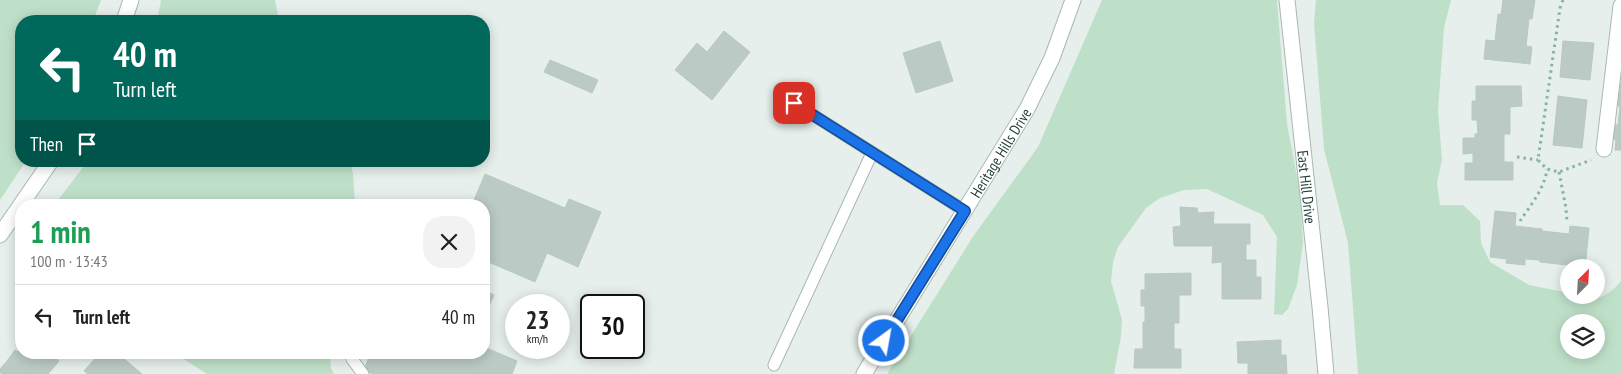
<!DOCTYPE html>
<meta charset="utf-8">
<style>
:root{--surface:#fff;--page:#f2f2f2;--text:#222;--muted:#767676;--line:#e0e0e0}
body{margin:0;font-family:"PT Sans Narrow",sans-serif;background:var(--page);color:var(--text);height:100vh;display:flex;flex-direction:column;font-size:19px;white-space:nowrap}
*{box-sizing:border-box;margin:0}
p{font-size:16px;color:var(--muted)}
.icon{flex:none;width:28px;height:28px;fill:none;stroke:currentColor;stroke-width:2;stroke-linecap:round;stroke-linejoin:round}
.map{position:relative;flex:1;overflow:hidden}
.sheet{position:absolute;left:15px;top:199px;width:475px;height:160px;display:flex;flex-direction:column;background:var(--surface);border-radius:20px;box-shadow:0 2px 12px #0003}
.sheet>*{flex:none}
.hud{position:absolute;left:15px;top:15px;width:475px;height:152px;border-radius:20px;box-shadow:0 2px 12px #0003;background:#00695c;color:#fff;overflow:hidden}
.needle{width:32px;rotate:24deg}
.controls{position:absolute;left:1560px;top:259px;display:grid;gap:10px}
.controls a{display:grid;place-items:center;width:45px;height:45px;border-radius:50%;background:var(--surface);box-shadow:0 2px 12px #0003;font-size:25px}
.speed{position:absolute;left:505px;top:294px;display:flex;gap:10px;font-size:25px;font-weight:700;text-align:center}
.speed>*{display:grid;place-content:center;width:65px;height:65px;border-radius:50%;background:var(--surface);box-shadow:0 2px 12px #0003;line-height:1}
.speed small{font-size:12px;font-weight:400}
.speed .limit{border:2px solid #111;border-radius:8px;background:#fff;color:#111}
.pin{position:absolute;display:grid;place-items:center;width:42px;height:42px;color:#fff;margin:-21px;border-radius:10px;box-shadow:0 2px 8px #0006}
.me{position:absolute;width:55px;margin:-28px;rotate:32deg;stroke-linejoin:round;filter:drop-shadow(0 0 4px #0008)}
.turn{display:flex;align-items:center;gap:18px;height:105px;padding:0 15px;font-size:22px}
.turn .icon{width:65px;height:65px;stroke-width:2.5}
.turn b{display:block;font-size:35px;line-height:42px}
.then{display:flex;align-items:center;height:48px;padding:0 15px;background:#0003;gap:10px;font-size:19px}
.round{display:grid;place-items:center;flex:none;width:52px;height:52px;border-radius:20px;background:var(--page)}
.summary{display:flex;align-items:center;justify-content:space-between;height:85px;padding:0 15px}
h1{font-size:30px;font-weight:700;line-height:38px;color:#1e9e55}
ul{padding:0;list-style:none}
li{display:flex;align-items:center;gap:15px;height:65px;padding:0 15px;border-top:1px solid var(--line)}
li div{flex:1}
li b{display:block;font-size:19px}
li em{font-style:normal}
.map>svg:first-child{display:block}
.green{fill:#bfe0c8;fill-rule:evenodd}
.building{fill:#bbcac4;stroke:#b8c9c2}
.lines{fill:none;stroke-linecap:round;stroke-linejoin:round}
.service-casing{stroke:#a8b8b2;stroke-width:13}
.minor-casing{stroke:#a8b8b2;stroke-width:17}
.tertiary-casing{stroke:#a8b8b2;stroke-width:17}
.path{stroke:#86b3a5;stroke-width:3;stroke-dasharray:2.5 4;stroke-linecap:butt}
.service{stroke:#fff;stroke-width:11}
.minor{stroke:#fff;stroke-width:15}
.tertiary{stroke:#fff;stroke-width:15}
.route-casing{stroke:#114b97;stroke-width:12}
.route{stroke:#1a73e8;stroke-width:9}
.labels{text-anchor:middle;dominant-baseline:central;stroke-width:4;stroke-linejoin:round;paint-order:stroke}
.street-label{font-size:15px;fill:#24423a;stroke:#f7fbf9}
</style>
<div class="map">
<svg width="1621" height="374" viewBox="0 0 1621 374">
<rect width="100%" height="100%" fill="#e6efeb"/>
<g class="green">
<path d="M0 0H101L93 21H21V161H26L0 200Z"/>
<path d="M161 0H275L279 21H157Z"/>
<path d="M1102 0H1277L1287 124 1300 192 1303 243 1297 285 1288 309 1282 315 1274 314 1277 237 1263 215 1207 189 1184 190 1160 198 1146 208 1118 247 1113 262 1111 281 1122 320 1121 336 1114 374H887L974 235 1038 147Z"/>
<path d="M1316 0H1451L1444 28 1438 111 1442 160 1437 183 1440 205H1463L1480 221 1481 243 1490 262 1529 285 1569 293V295C1575 295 1594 299 1598 298 1606 296 1616 288 1621 281V374H1358L1348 243 1324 149 1314 23ZM1596 322V350H1569V322Z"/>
<path d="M88 161H350L353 174 355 205H54Z"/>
<path d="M174 353H330L331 368 334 374H207Z"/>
</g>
<g class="building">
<path d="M1503 0H1535L1532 19 1501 15Z"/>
<path d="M1498 14 1529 19 1526 46 1532 47 1530 64 1484 59 1486 40 1495 41Z"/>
<path d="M724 31 750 52 712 100 675 70 697 43 707 52Z"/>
<path d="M940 41 953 81 916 93 903 53Z"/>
<path d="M1563 41 1594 43 1590 80 1560 77Z"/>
<path d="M550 60 598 80 592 93 544 72Z"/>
<path d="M1621 83V150H1615L1616 140 1613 139 1614 125H1618L1620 106H1616L1617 92H1620Z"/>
<path d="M1476 86H1521L1522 106 1510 107V134H1478L1477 120H1472V101H1476Z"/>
<path d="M1558 96 1587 100 1582 148 1553 145Z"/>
<path d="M1475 134H1504V162H1513V180H1465V163H1473V153L1463 154V138H1475Z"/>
<path d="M485 174 565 208 569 199 601 212 578 267 547 253 535 282 484 260V224L488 213 484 211V205H472Z"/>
<path d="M1180 207 1197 208 1198 213 1214 212 1212 246H1174L1173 227 1181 226Z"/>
<path d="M1495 211 1516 213 1515 226 1542 229V231L1569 234 1570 226 1589 228 1585 268H1569V274L1567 273V265L1540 262 1539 260 1525 259V265L1506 263 1507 259 1490 257Z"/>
<path d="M1214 224H1250V244H1246V260L1212 263Z"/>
<path d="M1246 260H1256V277H1261V299H1222V263Z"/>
<path d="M1191 273V295H1179V323L1145 322V306H1141V290H1145V274Z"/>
<path d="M484 290 494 295 484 318Z"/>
<path d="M1143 322 1174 323V349H1181V368H1134L1135 349H1143Z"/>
<path d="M1281 340V355H1286L1287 374H1248V363H1238L1237 342Z"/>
<path d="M484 347 517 361 512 374H373L364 370 371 352H484Z"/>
<path d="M21 348V352H48L59 361 48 374H24L7 361 15 350 18 352Z"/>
<path d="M101 352H128L123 358 142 374H88L84 371Z"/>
<path d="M7 361 24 374H2L0 372V369Z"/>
</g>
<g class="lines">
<g class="service-casing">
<g id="service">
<path d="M794 103 965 211"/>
<path d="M350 352 352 359 363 374"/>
<path d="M774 365 872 153"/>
</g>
</g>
<g class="minor-casing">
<g id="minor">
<path id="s1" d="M1287 0 1320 307 1326 374"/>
<path d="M1604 149 1621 6"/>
<path id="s2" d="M864 374 1027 109 1052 58 1073 0"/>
</g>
</g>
<g class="tertiary-casing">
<g id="tertiary">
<path d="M124 21 131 0"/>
<path d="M0 235 51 161"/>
</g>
</g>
<g class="path">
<path d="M1563 0 1560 8 1538 160 1547 169 1559 172 1591 160"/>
<path d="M1517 157 1538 160"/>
<path d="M1559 172 1566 208 1567 222"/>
<path d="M1520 221C1530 206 1545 188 1547 169"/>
</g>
<use href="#service" class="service"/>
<use href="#minor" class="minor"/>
<use href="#tertiary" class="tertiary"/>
</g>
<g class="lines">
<g class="route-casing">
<path id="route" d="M794 103 965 211 884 341"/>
</g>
<use href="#route" class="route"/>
</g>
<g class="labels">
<g class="street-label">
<text stroke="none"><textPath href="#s2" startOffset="260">Heritage Hills Drive</textPath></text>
<text stroke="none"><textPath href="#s1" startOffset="188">East Hill Drive</textPath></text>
</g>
</g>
</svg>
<div class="controls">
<a><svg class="needle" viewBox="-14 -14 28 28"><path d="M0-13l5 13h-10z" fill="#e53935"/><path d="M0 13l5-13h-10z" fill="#767676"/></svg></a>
<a><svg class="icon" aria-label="layers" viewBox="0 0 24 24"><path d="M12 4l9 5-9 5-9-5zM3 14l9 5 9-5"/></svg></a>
</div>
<div class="speed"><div>23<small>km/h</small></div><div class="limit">30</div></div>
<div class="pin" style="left:794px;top:103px;background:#d93025"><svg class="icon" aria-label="arrive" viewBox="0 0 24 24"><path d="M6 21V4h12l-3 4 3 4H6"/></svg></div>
<svg class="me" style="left:884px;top:341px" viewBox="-20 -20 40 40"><circle r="17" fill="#1a73e8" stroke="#fff" stroke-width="3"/><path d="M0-11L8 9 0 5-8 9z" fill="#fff"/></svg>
<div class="hud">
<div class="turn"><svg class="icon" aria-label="left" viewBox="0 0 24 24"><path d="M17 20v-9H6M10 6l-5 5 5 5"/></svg><div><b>40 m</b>Turn left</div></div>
<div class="then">Then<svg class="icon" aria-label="arrive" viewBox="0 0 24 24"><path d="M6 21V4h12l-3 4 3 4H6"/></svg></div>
</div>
<section class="sheet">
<div class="summary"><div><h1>1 min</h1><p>100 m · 13:43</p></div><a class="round"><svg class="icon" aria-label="close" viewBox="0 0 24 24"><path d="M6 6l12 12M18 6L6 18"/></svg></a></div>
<ul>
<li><svg class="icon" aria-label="left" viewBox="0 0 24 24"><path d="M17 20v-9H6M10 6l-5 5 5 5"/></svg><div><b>Turn left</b></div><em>40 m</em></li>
</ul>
</section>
</div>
